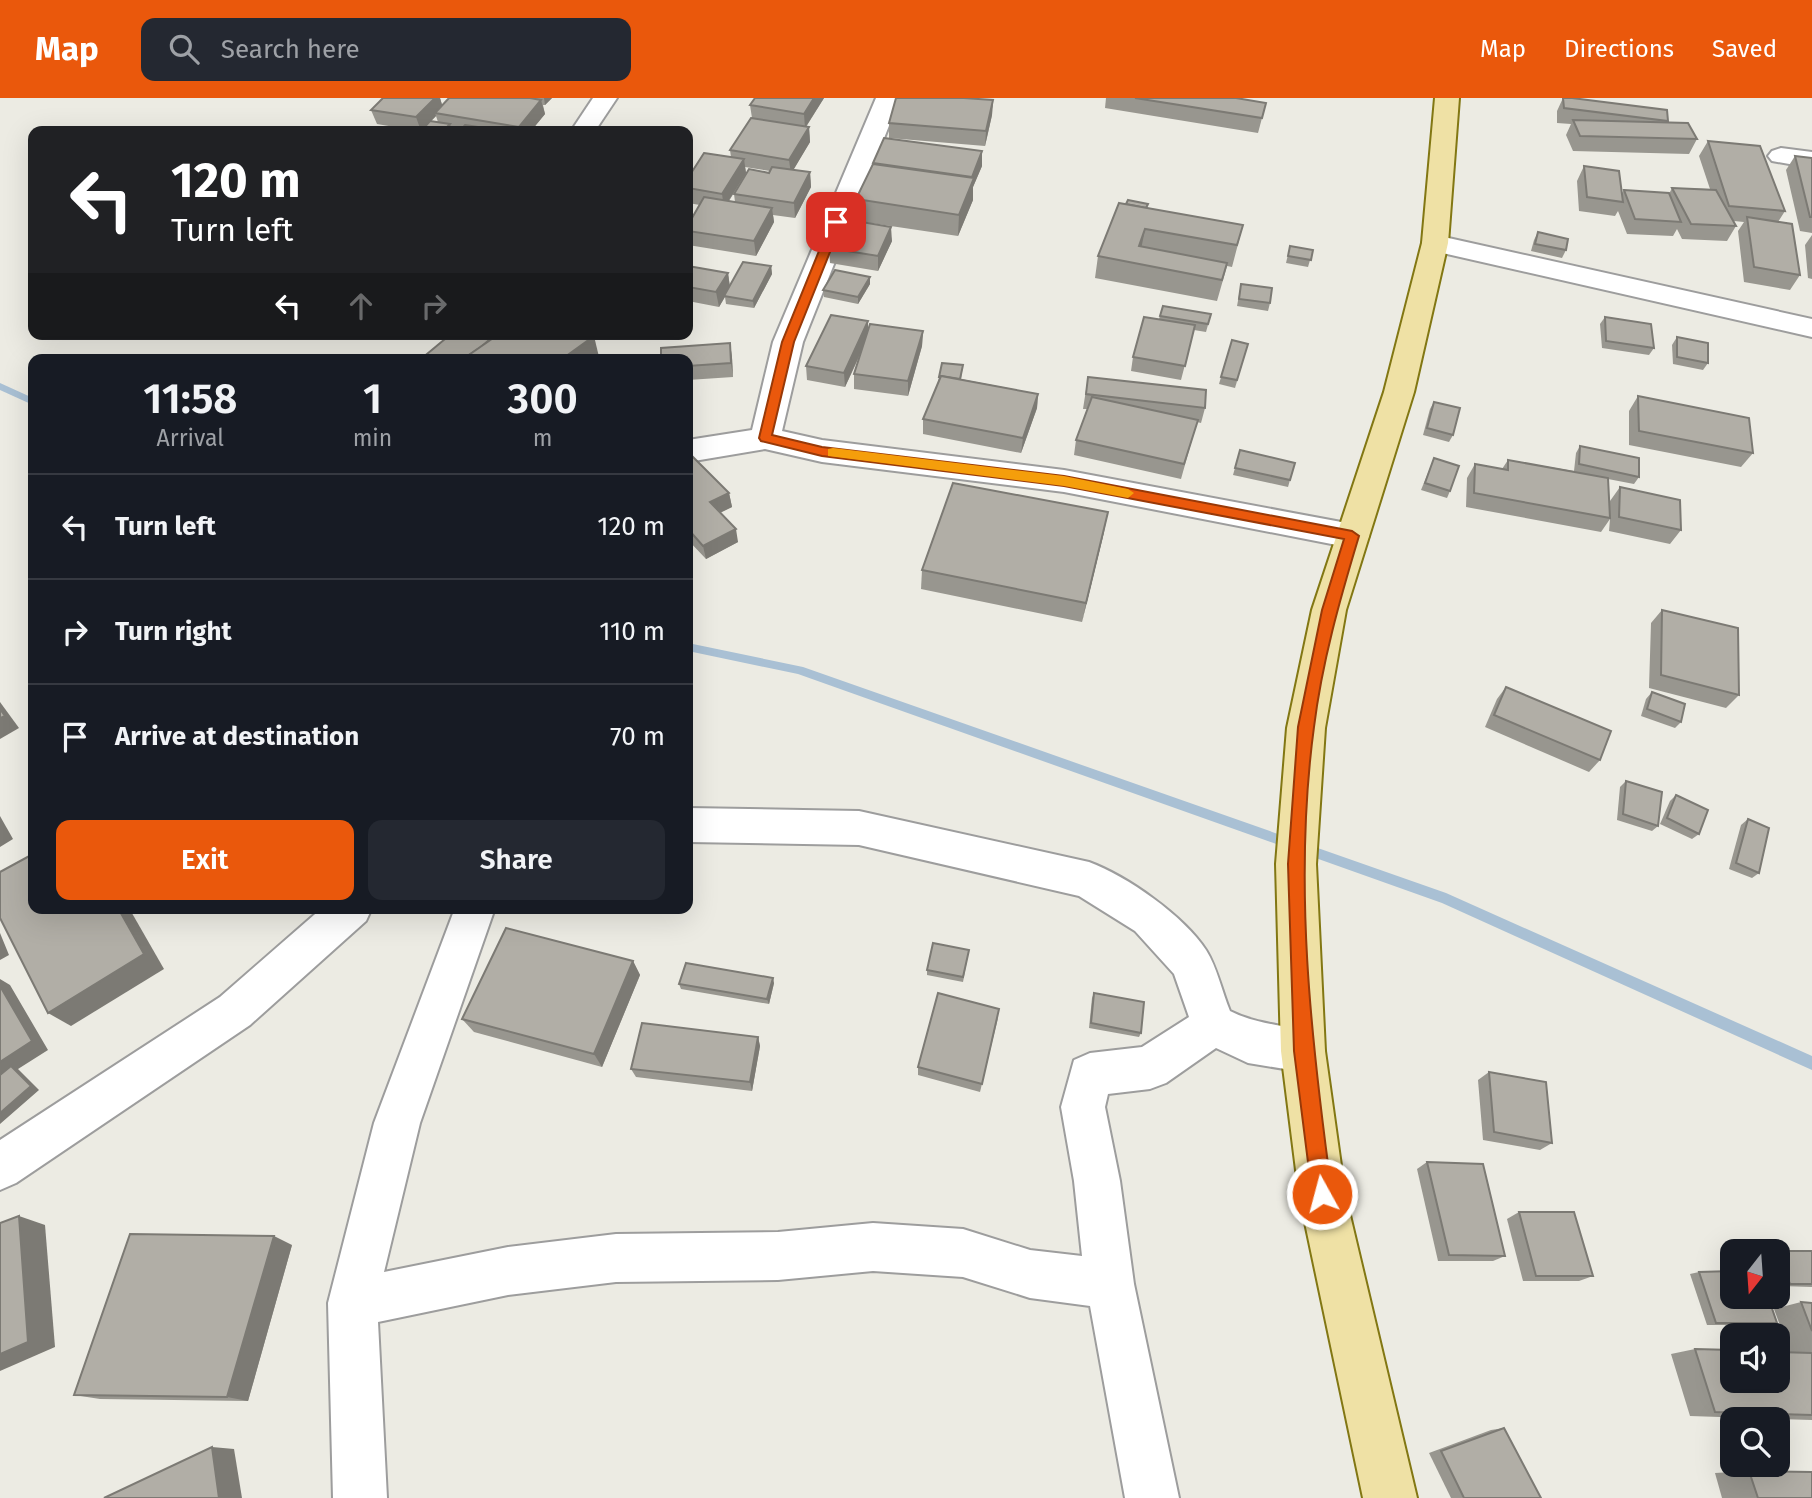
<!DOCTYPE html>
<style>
:root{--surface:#171b24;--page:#242831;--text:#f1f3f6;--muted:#9ea1a6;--line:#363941;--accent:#ea580c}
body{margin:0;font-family:"Fira Sans",sans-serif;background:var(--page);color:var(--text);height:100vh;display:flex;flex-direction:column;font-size:26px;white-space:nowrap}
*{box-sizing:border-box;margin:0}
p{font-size:23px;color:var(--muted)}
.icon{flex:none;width:38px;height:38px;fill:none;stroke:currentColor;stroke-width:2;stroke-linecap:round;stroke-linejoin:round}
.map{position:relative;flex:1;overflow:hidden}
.sheet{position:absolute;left:28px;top:256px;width:665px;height:560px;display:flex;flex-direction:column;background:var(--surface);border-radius:14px;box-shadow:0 7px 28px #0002}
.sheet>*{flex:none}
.top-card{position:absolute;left:28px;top:28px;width:665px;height:214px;border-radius:14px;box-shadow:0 7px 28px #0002;background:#202124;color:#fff;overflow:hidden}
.needle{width:46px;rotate:197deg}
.controls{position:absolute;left:1720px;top:1141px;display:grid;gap:14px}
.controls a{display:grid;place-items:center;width:70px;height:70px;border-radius:14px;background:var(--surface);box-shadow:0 7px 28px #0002;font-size:35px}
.pin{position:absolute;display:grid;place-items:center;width:60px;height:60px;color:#fff;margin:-30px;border-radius:14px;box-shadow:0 4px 10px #0006}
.me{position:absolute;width:77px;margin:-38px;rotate:353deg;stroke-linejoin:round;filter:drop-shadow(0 0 5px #0008)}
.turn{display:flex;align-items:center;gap:24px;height:147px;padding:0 28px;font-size:32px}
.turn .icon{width:91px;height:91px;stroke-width:2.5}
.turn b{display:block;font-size:49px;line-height:60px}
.lanes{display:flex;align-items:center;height:66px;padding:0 28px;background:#0003;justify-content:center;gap:35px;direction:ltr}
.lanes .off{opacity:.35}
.eta{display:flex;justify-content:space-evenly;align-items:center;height:119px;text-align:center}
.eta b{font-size:42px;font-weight:600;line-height:49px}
.action{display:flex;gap:14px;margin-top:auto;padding:14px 28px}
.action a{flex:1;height:80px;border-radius:14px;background:var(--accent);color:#fff;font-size:28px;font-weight:600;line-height:80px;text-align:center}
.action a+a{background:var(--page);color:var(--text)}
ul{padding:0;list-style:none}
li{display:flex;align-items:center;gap:21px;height:105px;padding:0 28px;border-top:2px solid var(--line)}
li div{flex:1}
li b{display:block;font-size:26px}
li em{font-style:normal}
header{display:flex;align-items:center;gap:42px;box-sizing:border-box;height:98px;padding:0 35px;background:var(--accent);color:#fff}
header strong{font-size:33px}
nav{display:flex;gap:38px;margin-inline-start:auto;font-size:24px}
.search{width:490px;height:63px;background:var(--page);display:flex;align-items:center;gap:18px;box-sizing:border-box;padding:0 24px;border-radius:14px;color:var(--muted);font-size:26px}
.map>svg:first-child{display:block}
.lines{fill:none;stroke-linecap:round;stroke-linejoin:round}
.stream{fill:#a9c0d4;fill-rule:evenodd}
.street-casing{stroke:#9d9d9d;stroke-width:4}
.primary-casing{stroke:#827713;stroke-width:4}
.street{fill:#fff;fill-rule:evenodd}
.primary{fill:#efe1a5;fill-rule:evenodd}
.wall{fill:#98968f;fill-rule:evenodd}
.shaded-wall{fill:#7c7a74}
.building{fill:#b1aea6;stroke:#7c7a74;stroke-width:2}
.route{fill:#ea580c;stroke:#983908;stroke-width:2}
.slow{fill:#f59e0b}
</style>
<header>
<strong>Map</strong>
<div class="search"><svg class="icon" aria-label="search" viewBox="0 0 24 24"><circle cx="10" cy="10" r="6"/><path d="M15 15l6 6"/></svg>Search here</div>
<nav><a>Map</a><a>Directions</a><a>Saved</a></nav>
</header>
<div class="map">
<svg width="1812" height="1400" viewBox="0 0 1812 1400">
<rect width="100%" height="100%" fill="#ecebe3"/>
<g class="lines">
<g class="stream">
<path d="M0 285 33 300V307L0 292Z"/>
<path d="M688 545 803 569 1446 795 1812 958V972L1442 805 798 576 688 553Z"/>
</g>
<g class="street-casing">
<g id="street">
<path d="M593 0H617L595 33H571Z"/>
<path d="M876 0H900L803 244 782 333 822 342 1064 372 1352 426 1364 429 1369 438 1364 447 1352 450 1064 394 822 364 765 351 688 364V342L752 332 773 244Z"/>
<path d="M1781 50 1812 54V70L1772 63 1768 58 1772 53Z"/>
<path d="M1435 137 1812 221V239L1425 151 1422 145 1425 139Z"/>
<path d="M688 710 859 713 1089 764C1127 778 1184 818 1206 852 1217 869 1222 894 1230 913 1260 928 1288 926 1318 938L1325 953 1318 968 1303 974 1248 965 1216 950 1166 985 1150 991 1108 996 1105 1009 1120 1083 1134 1186 1179 1400H1125L1090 1208 1030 1200 963 1179 873 1173 778 1182 616 1184 508 1197 378 1224 387 1400H333L328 1205 374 1025 455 810H495L420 1025 384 1174 508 1149 616 1136 778 1134 873 1125 963 1131 1030 1152 1082 1158 1074 1083 1061 1009 1074 962 1090 955 1142 949 1189 919 1174 876 1135 833 1079 798 859 747 688 744Z"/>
<path d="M322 810H372L366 823 250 927 16 1085 0 1092V1042L220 899Z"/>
</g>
</g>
<g class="primary-casing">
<path id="primary" d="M1435 0H1459L1448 145 1414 294 1346 512 1325 630 1316 766 1325 953 1345 1096 1417 1400H1363L1299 1096 1281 953 1276 766 1287 630 1312 512 1384 294 1422 145Z"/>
</g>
<use href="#street" class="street"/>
<use href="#primary" class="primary"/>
</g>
<g class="wall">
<path d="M383 0H440L442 7 449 0H552L545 7H543L545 16 531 33H460L452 32V33H418L377 26 371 12ZM436 18 438 24 431 23Z"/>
<path d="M755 0H824L806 29H809L810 44 793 72 810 74 811 89 795 120 773 117 774 124 756 158 688 147V127L700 107 688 105V80L731 59 730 52 752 20 750 7ZM745 69 770 73 769 75 734 96 735 104 729 103 746 75Z"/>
<path d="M1106 0H1236L1266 5 1258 35 1105 10Z"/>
<path d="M1563 0H1572L1668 23V25L1697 41 1689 56 1573 53 1566 37 1571 26 1557 25V13Z"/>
<path d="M993 2 992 17 985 48 889 40V25Z"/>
<path d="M1708 43 1785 113 1778 124 1800 177 1790 192 1744 184 1738 133 1744 124 1734 123 1736 128 1727 143 1682 141 1677 131 1673 138 1627 136 1618 113 1615 118 1579 113 1577 83 1584 68 1622 95 1624 92 1669 96 1672 90 1710 91 1699 58Z"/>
<path d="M1795 58 1812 60V135L1800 133 1786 72Z"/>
<path d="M873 65 982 68 973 89V102L958 138 857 123 856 101Z"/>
<path d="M1147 110 1243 127 1232 169 1227 168 1217 203 1095 180 1098 158Z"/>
<path d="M1538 134 1566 152 1562 160 1531 153 1534 142Z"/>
<path d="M1812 137V181L1808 180 1805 147Z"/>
<path d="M892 143 878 173 830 165 829 150Z"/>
<path d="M1290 148 1313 152 1308 169 1286 165Z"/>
<path d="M688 168 728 175 730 189 771 168 772 176 754 210 726 206 725 199 719 209 688 203Z"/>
<path d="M870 179V186L858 206 824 199 823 192Z"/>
<path d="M1241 186 1270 205 1268 213 1237 208Z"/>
<path d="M1163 208 1211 216 1206 234 1194 232 1181 282 1131 273 1133 259 1159 221Z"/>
<path d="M1605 219 1654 250 1649 257 1602 250 1600 226Z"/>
<path d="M868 223V233H923L922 248 908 298 854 291V276L862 253 845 289 807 282 806 268Z"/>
<path d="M1677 239 1708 265 1703 272 1673 266 1672 247Z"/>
<path d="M1232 242 1248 246 1235 290 1219 286Z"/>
<path d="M730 245 732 260 733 279 688 282V261Z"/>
<path d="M963 267 961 281 1038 296 1037 310 1021 355 923 336V321L938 285 939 279Z"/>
<path d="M1088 279 1205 310 1201 325 1197 324 1181 381 1074 357 1076 342 1088 311H1083Z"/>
<path d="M1638 298 1753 355 1741 369 1629 347V313Z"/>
<path d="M1434 304 1453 337 1449 344 1423 337 1430 311Z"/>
<path d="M1580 348 1639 379 1634 386 1608 381 1610 411V403L1620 389 1681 432 1670 446 1609 433 1610 421 1601 434 1466 409 1467 380 1475 366 1502 371 1508 362 1574 373 1576 355Z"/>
<path d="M1240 352 1290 382 1288 389 1233 377Z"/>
<path d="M688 354 729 395 732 409 720 415 738 444 706 461 688 442Z"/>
<path d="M1434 360 1450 393 1447 400 1421 392Z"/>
<path d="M1104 434 1082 524 921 491 922 472Z"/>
<path d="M1662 512 1739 597 1726 610 1649 590 1651 525Z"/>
<path d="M1506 589 1600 662 1589 674 1485 629 1497 601Z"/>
<path d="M1652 594 1681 624 1675 630 1641 618 1646 601Z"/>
<path d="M1626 683 1658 728 1652 733 1617 722 1620 689Z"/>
<path d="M1676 697 1699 736 1692 741 1660 726 1670 703Z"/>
<path d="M1748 721 1759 775 1752 780 1729 771 1741 727Z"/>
<path d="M969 852 963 884 927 877V872Z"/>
<path d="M633 863 640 877 602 969 474 934 462 921Z"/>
<path d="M774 885 769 906 681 891 679 886Z"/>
<path d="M1094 895 1141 935 1139 939 1089 930 1092 900Z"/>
<path d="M998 920 980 994 918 977V969Z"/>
<path d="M758 939 760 948 752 993 636 979 631 971Z"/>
<path d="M1489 974 1552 1045 1540 1052 1483 1042 1478 982Z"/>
<path d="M1427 1064 1505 1158 1493 1163H1438L1417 1071Z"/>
<path d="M1519 1114 1593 1178 1579 1183H1523L1507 1121Z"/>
<path d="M292 1147 248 1303 100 1301 74 1297Z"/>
<path d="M1777 1153H1812V1189L1781 1188 1778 1180V1153Z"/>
<path d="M1699 1174 1777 1225 1768 1227H1707L1690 1176Z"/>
<path d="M1801 1204 1812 1205V1322L1690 1318 1671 1256 1695 1251 1790 1254 1774 1211Z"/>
<path d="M1504 1330 1541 1400H1451L1429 1355 1491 1332Z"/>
<path d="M1749 1373 1812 1400H1722L1715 1375Z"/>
</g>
<g class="shaded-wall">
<path d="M435 0H440L443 10 435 15 436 18 421 33 416 19Z"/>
<path d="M544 0H552L545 7Z"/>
<path d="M814 0H824L805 30 804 16Z"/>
<path d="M541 2 545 16 531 33H520L519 29Z"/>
<path d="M993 2 992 17 985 48 986 33Z"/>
<path d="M450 26 452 33H443Z"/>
<path d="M809 29 810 44 791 76 789 62Z"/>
<path d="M982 53V68L973 89V102L958 138 959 117 972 85V79Z"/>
<path d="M744 61 746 75 724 110 722 96Z"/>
<path d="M810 74 811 89 795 120 794 105Z"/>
<path d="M772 110 774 124 756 158 754 143Z"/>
<path d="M891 129 892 143 878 173V158Z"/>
<path d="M1145 131 1141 152 1139 148Z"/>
<path d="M771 168 772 176 754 210 753 203Z"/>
<path d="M728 175 730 190 719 209 716 194Z"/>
<path d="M870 179V186L858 206V199Z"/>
<path d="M868 223V238L845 289 844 275Z"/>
<path d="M923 233 922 248 908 298V283Z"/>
<path d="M594 238 599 259 597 261H562Z"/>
<path d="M730 245 732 260 733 279 731 265Z"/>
<path d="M1038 296 1037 310 1021 355 1023 340Z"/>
<path d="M729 395 732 409 713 418 710 404Z"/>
<path d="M1108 414 1104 434 1082 524 1086 505Z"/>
<path d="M736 431 738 444 706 461 703 448Z"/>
<path d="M0 604 19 630 0 641Z"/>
<path d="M0 718 13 741 0 749Z"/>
<path d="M118 810H129L164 871 71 928 48 915Z"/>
<path d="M0 835 9 857 0 862Z"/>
<path d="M633 863 640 877 602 969 594 956Z"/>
<path d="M773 880 774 885 769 906 767 901Z"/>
<path d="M0 881 10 887 48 952 18 971 39 992 0 1026Z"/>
<path d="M758 939 760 948 752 993 750 984Z"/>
<path d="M19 1118 45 1127 55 1249 0 1273V1256Z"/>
<path d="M274 1138 292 1147 248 1303 227 1299Z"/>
<path d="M212 1349 234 1351 242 1400H219Z"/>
</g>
<g class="building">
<path d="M383 0H435L416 19 371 12Z"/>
<path d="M449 0H530L541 2 519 29 435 15Z"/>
<path d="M755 0H814L804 16 750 7Z"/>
<path d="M896 0H964L993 2 986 33 889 25Z"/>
<path d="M1135 0H1236L1266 5 1262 20Z"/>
<path d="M1563 0H1572L1667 12 1668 23 1564 10Z"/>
<path d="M751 20 809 29 789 62 730 52Z"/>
<path d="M1573 22 1688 25 1697 41 1580 38Z"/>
<path d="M430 23 450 26 443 33H421Z"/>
<path d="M465 27 504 33H460Z"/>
<path d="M884 40 982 53 972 79 873 65Z"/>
<path d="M1708 43 1760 48 1785 113 1729 108Z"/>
<path d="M704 55 744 61 722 96 688 90V80Z"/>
<path d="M1795 58 1812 60V119H1810Z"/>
<path d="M873 66 974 80 959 117 856 101Z"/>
<path d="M1584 68 1619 73 1623 104 1587 99Z"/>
<path d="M772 69 810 74 794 105 734 96 749 71 769 75Z"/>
<path d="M1672 90 1716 92 1736 128 1691 126Z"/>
<path d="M1624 92 1669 95 1681 124 1635 121Z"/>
<path d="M704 99 772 110 754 143 688 133V127Z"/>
<path d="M1128 102 1148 106 1146 110 1126 106Z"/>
<path d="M1119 105 1243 127 1237 147 1145 131 1139 148 1227 165 1222 182 1098 158Z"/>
<path d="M1747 119 1792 126 1800 177 1754 169Z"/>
<path d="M844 121 891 129 878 158 829 150Z"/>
<path d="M1538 134 1568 141 1566 152 1535 146Z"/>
<path d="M1290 148 1313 152 1311 162 1288 158Z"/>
<path d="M743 164 771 168 753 203 724 198Z"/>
<path d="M688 168 728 175 716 194 688 189Z"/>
<path d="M835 172 870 179 858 199 823 192Z"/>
<path d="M1241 186 1272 190 1270 205 1239 201Z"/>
<path d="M1163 208 1211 216 1208 226 1160 218Z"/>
<path d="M831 217 868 223 844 275 806 268Z"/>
<path d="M1144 219 1195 227 1185 268 1133 259Z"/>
<path d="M1605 219 1651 226 1654 250 1606 243Z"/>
<path d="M870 226 923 233 908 283 854 276Z"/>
<path d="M451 236H496L481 249 463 261H421Z"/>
<path d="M499 236H591L594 238 562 261H463Z"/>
<path d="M1677 239 1708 245V265L1677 259Z"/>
<path d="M1232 242 1248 246 1237 282 1221 279Z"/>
<path d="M730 245 731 265 688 268V261H661V250Z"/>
<path d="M942 265 963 267 960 281 941 278V279H939Z"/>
<path d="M941 278 1038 296 1023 340 923 321Z"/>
<path d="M1088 279 1206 292 1205 310 1086 296Z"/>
<path d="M1638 298 1749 320 1753 355 1639 333Z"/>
<path d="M1092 299 1198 322 1184 366 1076 342Z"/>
<path d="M1434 304 1460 310 1453 337 1427 330Z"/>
<path d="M1580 348 1639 360V379L1579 366Z"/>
<path d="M1240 352 1295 365 1290 382 1235 370Z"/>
<path d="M688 354 729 395 710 404 736 431 703 448 688 431Z"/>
<path d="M1434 360 1459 368 1450 393 1425 385Z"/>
<path d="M1508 362 1608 380 1610 420 1474 395 1475 366 1508 372Z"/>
<path d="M953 385 1108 414 1086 505 922 472Z"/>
<path d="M1620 389 1680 402 1681 432 1619 419Z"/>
<path d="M1662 512 1738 530 1739 597 1661 577Z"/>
<path d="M1506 589 1611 633 1600 662 1494 617Z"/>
<path d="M1652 594 1685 606 1681 624 1647 611Z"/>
<path d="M0 611 5 618 0 620Z"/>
<path d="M1626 683 1662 694 1658 728 1623 716Z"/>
<path d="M1676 697 1708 712 1699 736 1667 720Z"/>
<path d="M1748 721 1769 730 1759 775 1736 765Z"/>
<path d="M33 756V810H118L144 856 48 915 0 820V774Z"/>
<path d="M506 830 633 863 594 956 462 921Z"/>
<path d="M933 845 969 852 963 879 927 872Z"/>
<path d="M686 865 773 880 767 901 679 886Z"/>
<path d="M0 888 32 943 0 964Z"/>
<path d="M938 895 999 911 982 986 918 969Z"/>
<path d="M1094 895 1144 904 1141 935 1091 925Z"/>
<path d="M642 925 758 939 750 984 631 971Z"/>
<path d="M11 968 31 988 0 1015V977Z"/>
<path d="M1489 974 1546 984 1552 1045 1494 1034Z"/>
<path d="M1427 1064 1483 1066 1505 1158 1449 1157Z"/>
<path d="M1519 1114H1574L1593 1178H1536Z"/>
<path d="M19 1118 28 1244 0 1256V1125Z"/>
<path d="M130 1136 274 1138 227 1299 74 1297Z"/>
<path d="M1778 1153H1812V1186H1790Z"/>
<path d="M1732 1173V1199H1768L1777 1225H1716L1699 1174Z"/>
<path d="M1801 1204 1812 1205V1233Z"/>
<path d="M1695 1251 1732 1252V1283H1778V1254L1812 1255V1317L1715 1314Z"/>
<path d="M1504 1330 1541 1400H1464L1441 1353Z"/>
<path d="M212 1349 219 1400H104Z"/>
<path d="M1749 1373 1812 1374V1400H1758Z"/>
</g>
<path class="route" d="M832 121 842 124 794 244 772 337 822 349 1064 378 1352 433 1359 438C1340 501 1322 564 1314 629 1293 784 1311 942 1332 1096L1329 1103 1322 1106 1315 1103 1312 1096 1294 953 1288 766 1298 629 1322 512 1344 441 1064 388 822 358 761 343 759 340 782 244Z"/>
<path class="slow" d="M833 350 1064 378 1128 391 1134 395 1128 400 1064 388 828 358V351Z"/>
</svg>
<div class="controls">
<a><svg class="needle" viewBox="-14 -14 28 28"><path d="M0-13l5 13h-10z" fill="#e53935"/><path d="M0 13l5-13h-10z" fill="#9ea1a6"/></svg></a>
<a><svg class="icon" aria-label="sound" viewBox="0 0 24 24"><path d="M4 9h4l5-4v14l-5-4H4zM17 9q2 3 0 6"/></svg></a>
<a><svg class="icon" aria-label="search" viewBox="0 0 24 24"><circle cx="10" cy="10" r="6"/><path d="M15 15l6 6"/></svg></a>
</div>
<div class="pin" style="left:836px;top:124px;background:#d93025"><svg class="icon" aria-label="arrive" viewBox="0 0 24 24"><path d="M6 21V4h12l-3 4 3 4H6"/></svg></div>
<svg class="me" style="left:1322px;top:1096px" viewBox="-20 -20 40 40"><circle r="17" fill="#ea580c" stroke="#fff" stroke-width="3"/><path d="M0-11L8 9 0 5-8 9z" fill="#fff"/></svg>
<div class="top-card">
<div class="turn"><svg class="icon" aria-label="left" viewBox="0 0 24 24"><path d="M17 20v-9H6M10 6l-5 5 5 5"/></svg><div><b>120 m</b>Turn left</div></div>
<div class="lanes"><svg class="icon" aria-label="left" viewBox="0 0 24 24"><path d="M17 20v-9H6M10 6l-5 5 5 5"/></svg><svg class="icon off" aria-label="ahead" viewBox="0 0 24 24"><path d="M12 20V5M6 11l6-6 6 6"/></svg><svg class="icon off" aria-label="right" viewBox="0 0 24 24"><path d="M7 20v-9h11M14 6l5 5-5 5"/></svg></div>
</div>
<section class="sheet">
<div class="eta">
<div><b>11:58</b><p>Arrival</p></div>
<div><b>1</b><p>min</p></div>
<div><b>300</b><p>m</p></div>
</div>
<ul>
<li><svg class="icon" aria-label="left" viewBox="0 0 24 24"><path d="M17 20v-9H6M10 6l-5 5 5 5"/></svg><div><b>Turn left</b></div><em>120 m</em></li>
<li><svg class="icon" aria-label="right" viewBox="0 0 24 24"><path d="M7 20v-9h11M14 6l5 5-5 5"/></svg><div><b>Turn right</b></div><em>110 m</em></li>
<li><svg class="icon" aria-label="arrive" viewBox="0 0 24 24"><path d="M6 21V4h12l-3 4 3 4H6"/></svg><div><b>Arrive at destination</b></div><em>70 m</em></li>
</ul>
<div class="action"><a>Exit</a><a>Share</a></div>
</section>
</div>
